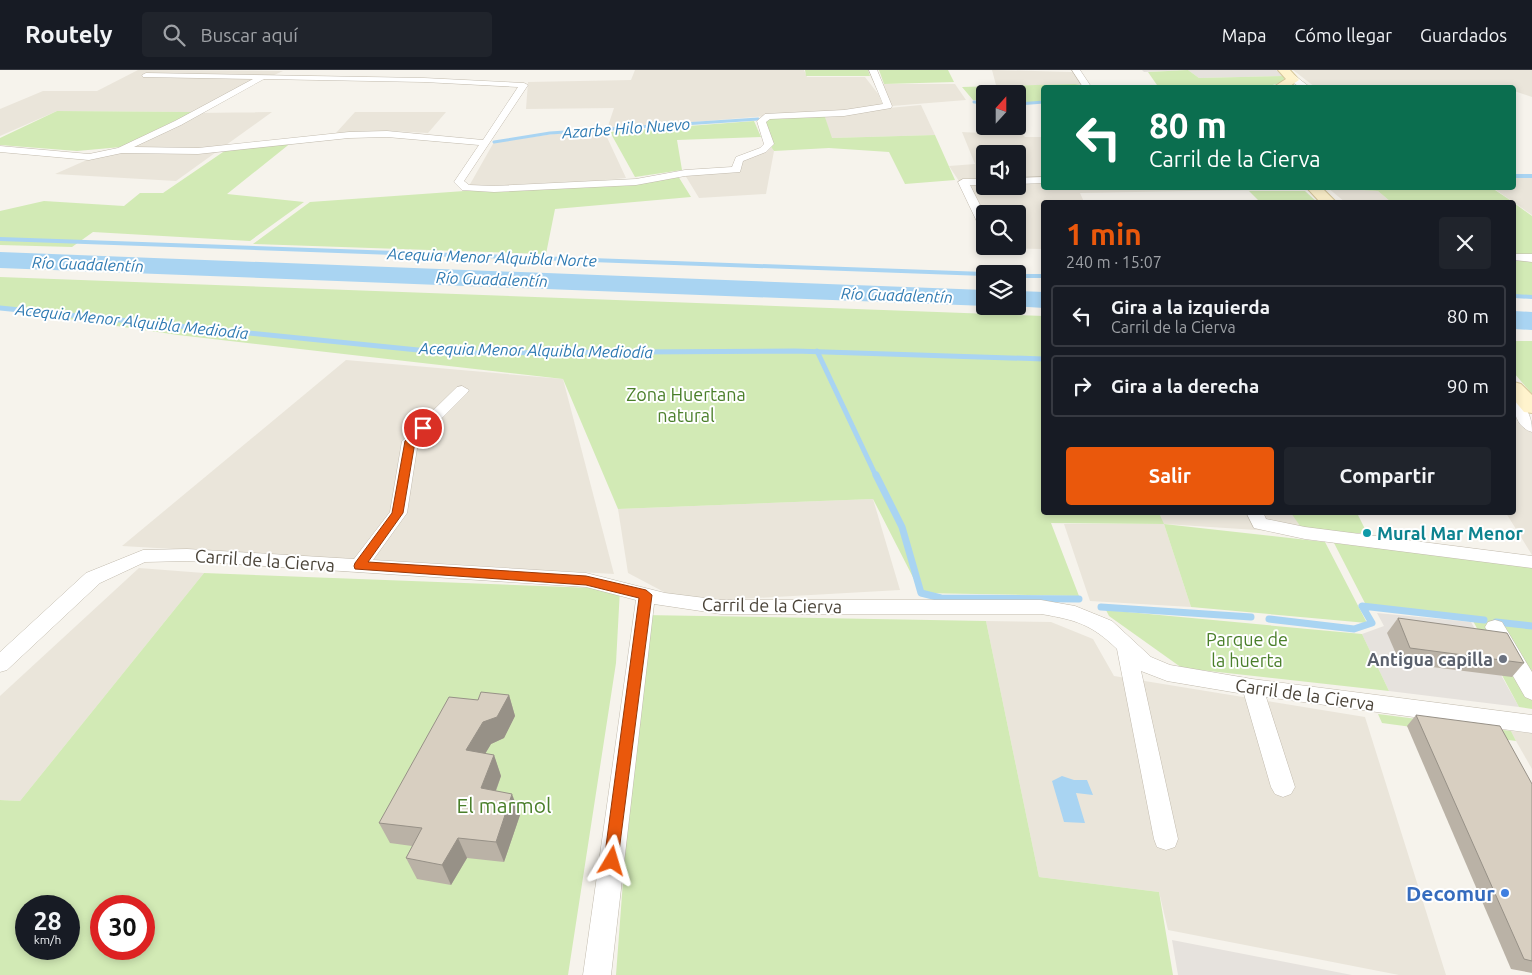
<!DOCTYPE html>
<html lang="es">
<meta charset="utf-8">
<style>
:root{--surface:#171b24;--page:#20242c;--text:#f1f3f6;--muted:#9ea1a6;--line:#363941;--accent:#ea580c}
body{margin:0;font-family:Ubuntu,sans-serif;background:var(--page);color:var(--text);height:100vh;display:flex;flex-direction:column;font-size:19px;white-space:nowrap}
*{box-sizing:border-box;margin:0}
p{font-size:16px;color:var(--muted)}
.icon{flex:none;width:28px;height:28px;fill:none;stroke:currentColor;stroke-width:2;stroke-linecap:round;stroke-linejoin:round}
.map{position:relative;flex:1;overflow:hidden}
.details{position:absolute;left:1041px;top:130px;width:475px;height:315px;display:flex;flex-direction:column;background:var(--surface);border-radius:5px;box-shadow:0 2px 8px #0003}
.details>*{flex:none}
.banner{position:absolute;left:1041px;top:15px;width:475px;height:105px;border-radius:5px;box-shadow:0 2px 8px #0003;background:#0b6e4f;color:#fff;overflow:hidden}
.needle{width:32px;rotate:21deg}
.tools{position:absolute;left:976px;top:15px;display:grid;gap:10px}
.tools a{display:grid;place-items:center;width:50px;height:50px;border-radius:5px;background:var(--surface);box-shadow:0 2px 8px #0003;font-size:25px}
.speed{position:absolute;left:15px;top:825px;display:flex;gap:10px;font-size:25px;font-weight:700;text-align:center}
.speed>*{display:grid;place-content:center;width:65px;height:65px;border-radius:50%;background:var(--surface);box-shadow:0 2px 8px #0003;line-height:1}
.speed small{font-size:12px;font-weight:400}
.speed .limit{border:8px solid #d22;background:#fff;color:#111}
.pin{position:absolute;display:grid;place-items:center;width:42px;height:42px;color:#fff;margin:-21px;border:2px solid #fff;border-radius:50%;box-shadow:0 1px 5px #0007}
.me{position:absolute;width:55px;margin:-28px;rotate:7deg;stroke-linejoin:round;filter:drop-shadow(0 0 4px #0008)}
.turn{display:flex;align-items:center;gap:18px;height:105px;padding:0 25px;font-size:22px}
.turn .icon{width:65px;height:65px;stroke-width:2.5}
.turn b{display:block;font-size:35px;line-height:42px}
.round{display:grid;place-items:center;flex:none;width:52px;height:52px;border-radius:5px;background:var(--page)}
.summary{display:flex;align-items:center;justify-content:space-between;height:85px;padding:0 25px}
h1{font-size:30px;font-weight:700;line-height:38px;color:var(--accent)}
.primary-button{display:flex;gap:10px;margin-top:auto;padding:10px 25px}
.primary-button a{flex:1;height:58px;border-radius:5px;background:var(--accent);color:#fff;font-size:20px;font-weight:700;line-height:58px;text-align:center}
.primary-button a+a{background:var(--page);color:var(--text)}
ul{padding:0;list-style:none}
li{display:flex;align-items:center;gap:15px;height:62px;margin:0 10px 8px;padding:0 15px;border:2px solid var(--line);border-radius:5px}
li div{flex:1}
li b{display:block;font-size:19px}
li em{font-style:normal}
header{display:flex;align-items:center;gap:30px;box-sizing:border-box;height:70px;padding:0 25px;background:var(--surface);border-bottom:1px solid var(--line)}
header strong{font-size:24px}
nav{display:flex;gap:28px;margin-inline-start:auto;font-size:18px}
.search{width:350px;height:45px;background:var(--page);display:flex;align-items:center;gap:12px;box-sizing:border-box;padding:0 18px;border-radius:5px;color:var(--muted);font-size:19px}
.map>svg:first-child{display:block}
.residential{fill:#eae5da}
.industrial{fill:#e6e2dd}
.green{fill:#d2eab5;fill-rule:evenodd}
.water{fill:#a9d4f2}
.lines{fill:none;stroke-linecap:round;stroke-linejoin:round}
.stream-far3{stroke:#a9d4f2;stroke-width:3}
.stream-far2{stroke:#a9d4f2;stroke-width:4}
.stream-far1{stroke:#a9d4f2;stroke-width:5}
.stream{stroke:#a9d4f2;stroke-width:7}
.river{fill:#a9d4f2;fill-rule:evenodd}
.minor-casing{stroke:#c2bbae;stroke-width:1}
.secondary-casing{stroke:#d6c79b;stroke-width:2}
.minor{fill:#fff;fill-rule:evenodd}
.secondary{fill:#fff3cd;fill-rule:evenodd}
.wall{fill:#bab2a6}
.shaded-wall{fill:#979187}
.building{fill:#d8cfc1;stroke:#979187}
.route{fill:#ea580c;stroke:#983908}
.culture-dot{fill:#0f9aa8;stroke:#fff;stroke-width:2}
.worship-dot{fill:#6b7280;stroke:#fff;stroke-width:2}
.shop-dot{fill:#3f7fe0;stroke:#fff;stroke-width:2}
.labels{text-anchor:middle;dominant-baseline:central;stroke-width:4;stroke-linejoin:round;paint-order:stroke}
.far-water-label{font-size:16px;font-style:italic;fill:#2e7ab2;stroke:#fff}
.park-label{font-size:18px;fill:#4a7f2a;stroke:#fff}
.culture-label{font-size:18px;font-weight:bold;fill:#0d838f;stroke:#fff;text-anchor:start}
.street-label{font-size:18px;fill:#4b4439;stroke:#fff}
.worship-label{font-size:18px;font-weight:bold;fill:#5b616d;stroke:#fff;text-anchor:end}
.near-park-label{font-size:21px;fill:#4a7f2a;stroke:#fff}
.near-shop-label{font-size:21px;font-weight:bold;fill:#366cbe;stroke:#fff;text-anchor:end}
</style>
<header>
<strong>Routely</strong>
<div class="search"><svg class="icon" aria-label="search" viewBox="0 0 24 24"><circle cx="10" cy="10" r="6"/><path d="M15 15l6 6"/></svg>Buscar aquí</div>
<nav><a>Mapa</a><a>Cómo llegar</a><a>Guardados</a></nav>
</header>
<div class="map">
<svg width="1532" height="905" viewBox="0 0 1532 905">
<rect width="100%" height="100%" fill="#f6f3ec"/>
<g class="residential">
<path d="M138 0 283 1 193 42 57 41 0 66V39L43 21H97Z"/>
<path d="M635 0H804L807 7H865L886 34 878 14H955L966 30 607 59 614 38 526 39 528 12 631 10Z"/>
<path d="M992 0 1073 2 1086 15H996Z"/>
<path d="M1293 0H1532V27L1514 21V18L1315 17Z"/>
<path d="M921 35 935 65 831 68 824 44Z"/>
<path d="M272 42 176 111 55 104 89 89 121 80 196 43Z"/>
<path d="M355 42H446L428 63 391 61 336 63Z"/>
<path d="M997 59H1017L1025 67H1044V108L1018 109V84H985V110L959 111 949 96 975 94 962 62 999 64Z"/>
<path d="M601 61 605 63 626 108 562 114 469 116 494 72 554 64Z"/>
<path d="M769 74 774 81 766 124 699 128 685 105 736 100 739 89Z"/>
<path d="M1532 107V145L1493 118H1514V108Z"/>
<path d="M1018 112H1044V118H1304L1305 119 1080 123 1084 132H1044V179L995 178V176H1018V144H985V153L969 114 1018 116Z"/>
<path d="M1328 118 1378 121 1391 132H1345Z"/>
<path d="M346 290 563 309 614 504 122 476Z"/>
<path d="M1514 334 1532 355V485L1506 443 1514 442Z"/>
<path d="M873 429 900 520 683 532 628 503 618 439Z"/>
<path d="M1291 442 1305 463 1164 454 1191 537 1090 531 1064 454H1163L1159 443Z"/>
<path d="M139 498 204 503 20 731 0 730V626Z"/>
<path d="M986 551 1051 552 1093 569 1114 606 1365 647 1446 905H1399L1168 860 1159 822 1039 807Z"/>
<path d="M1511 661 1532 663V699L1516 671Z"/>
</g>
<g class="industrial">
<path d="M1142 0H1276L1285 6 1199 8 1188 0 1144 2Z"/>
<path d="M1377 543 1471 552 1519 637 1389 621 1362 564 1384 556Z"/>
<path d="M1172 870 1352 905H1178Z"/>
</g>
<g class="green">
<path d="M805 0H868L870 6H806Z"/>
<path d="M879 0H948L954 12 884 14Z"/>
<path d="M1188 0 1199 8 1285 6 1283 12 1266 17 1159 18 1148 2Z"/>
<path d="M1075 14 1088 17 1044 18V32L1018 33V24H985V32L973 30 962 17Z"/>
<path d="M57 41 193 42 121 77 77 81 0 75V68Z"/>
<path d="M824 44 832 68 935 65 955 110 905 114 889 82 829 78 774 81 769 74 761 51 768 46Z"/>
<path d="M754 51 761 67 677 70 682 100 635 107 610 62Z"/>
<path d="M292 72 227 124 304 132 250 171 93 162 72 177 0 175V141L44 131 124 136 140 123H163L226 80Z"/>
<path d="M678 106 691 127 555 139 546 184 253 174 310 132Z"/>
<path d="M1328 118H1492L1513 132H1391L1378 121Z"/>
<path d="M1249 121H1305L1317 132H1260Z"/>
<path d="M1514 133 1532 146V227L1514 226Z"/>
<path d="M0 207 1044 246V442L1159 443 1164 454 1325 472 1367 553 1191 537 1164 454 1051 453 1079 526 921 523 873 429 618 439 563 309 178 265 0 239Z"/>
<path d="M1514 271H1532V324L1514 303Z"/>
<path d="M1291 443H1357L1367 463H1305Z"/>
<path d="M1334 473 1532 496V639L1519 637 1472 549 1367 537Z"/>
<path d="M204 503 620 519 616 593 568 905H0V730L20 731ZM26 836H69V879H26ZM101 836H144V879H101Z"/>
<path d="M1106 540 1362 564 1389 621 1182 598 1109 546Z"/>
<path d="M643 545 986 551 1039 807 1159 822 1173 905H616Z"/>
<path d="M1378 644 1511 661 1516 671 1382 653Z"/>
</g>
<path class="water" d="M1062 706 1074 710H1087L1093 725 1076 723 1085 753 1064 752 1052 711Z"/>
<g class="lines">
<g class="stream-far3">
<path d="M974 32 985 33"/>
<path d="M1018 34 1044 32"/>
<path d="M494 72 550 63 758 49"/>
</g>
<g class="stream-far2">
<path d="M1514 106H1532"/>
<path d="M0 169 985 204"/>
<path d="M1018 206H1044"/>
<path d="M1514 226 1532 227"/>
</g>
<g class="stream-far1">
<path d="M0 238 448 283 795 281 1044 289"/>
<path d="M817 281 876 406"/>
</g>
<g class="stream">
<path d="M876 405 902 457 921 523 941 528 1079 529"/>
<path d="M1101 537 1251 547"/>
<path d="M1269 549 1354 559 1372 553 1362 536 1484 550"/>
<path d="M1496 552 1532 556"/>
</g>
<g class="river">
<path d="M0 182 985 220 986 236 0 198Z"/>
<path d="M1018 221 1044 222V238L1013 236H1018Z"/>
<path d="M1514 241 1532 242V260L1514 259Z"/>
</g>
<g class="minor-casing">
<g id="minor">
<path d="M869 0H877L892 36 891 38 844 46 770 49 766 52 774 74 766 82 743 91 740 102 685 106 636 115 494 122 462 120 454 112 479 75 387 67 349 68 198 84 122 83 89 90 0 82V76L89 84 118 78 175 51 253 9 143 7 142 5 146 3 424 8 524 13 528 15 464 111 469 115 494 116 636 109 685 100 732 97 736 87 760 78 764 74 757 51 765 44 844 40 883 34ZM264 9 424 12 518 17 483 70 387 61 349 62 198 78 134 77 181 55Z"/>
<path d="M1072 0H1080L1090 15 1089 17H1083Z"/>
<path d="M1288 5H1294L1311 18H1301L1288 9Z"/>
<path d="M1044 107V113L1018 114V108Z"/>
<path d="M963 109H985V115H970L985 145V159L979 156 958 112Z"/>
<path d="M988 176H1000L1001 178 995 181Z"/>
<path d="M1514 184H1532V192L1514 190Z"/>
<path d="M462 316 469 320 467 323 418 372 407 443 373 490 586 503 665 523 721 530H1041L1075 536 1112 551 1151 587 1170 595 1252 609 1532 645V663L1266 627 1295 717 1291 724 1283 727 1275 724 1271 717 1244 624 1167 611 1141 601 1178 769 1175 777 1166 780 1157 777 1154 769 1117 579C1091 554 1076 550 1041 544H721L654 534 611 905H583L636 530 586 517 187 491 145 492 100 513 7 600 0 602V582L86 503 143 480 187 479 354 489 390 442 402 371 457 317Z"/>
<path d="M1514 331C1528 334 1532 349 1532 362 1518 358 1513 343 1514 331Z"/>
<path d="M1246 442H1263L1266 449 1305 457 1532 486V498L1305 469 1254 458Z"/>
<path d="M1495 550 1502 552 1532 602V630L1525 627 1485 557 1488 552Z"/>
</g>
</g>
<g class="secondary-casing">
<g id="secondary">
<path d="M1278 0H1290L1299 10 1287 18H1272L1286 9Z"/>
<path d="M1307 118H1322L1336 132H1320Z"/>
<path d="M1514 312 1521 314 1532 325V343L1524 342 1514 330Z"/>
</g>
</g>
<use href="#minor" class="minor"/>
<use href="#secondary" class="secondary"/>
</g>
<g class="wall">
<path d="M1398 548 1524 593 1512 607 1400 593 1387 563Z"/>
<path d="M509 625 515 646 504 668 491 674 485 684 494 685 501 706 496 721 520 745 504 792 467 788 451 815 417 809 406 788 412 776 390 773 379 753 478 630Z"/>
<path d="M1416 645 1532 714V903L1511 899 1407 656Z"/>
</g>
<g class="shaded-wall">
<path d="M509 625 515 646 504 668 491 674 474 702 466 680 483 652Z"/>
<path d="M494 685 501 706 489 739 481 718Z"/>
<path d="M512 724 520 745 504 792 496 772Z"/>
<path d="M458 768 467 788 451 815 442 795Z"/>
</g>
<g class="building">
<path d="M1398 548 1507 563 1524 593 1410 578Z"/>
<path d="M481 622 509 625 497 647 483 652 466 680 494 685 481 718 512 724 496 772 458 768 442 795 406 788 422 758 379 753 449 627 478 630Z"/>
<path d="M1416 645 1500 656 1532 714V891L1524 889Z"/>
</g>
<path class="route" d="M423 355 428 358 415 372 403 443 368 492 586 506 646 520 652 525 617 797 612 799 606 797 604 791 639 528 586 515 355 499 354 496 355 493 392 443 405 371Z"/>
<circle class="culture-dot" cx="1367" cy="463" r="5"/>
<circle class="worship-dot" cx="1503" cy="589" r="5"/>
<circle class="shop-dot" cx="1505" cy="823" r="5"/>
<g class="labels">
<g class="far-water-label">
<text transform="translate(626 58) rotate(-4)">Azarbe Hilo Nuevo</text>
<text transform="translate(492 187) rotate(2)">Acequia Menor Alquibla Norte</text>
<text transform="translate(88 194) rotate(2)">Río Guadalentín</text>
<text transform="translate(492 209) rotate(2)">Río Guadalentín</text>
<text transform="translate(897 225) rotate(2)">Río Guadalentín</text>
<text transform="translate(132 251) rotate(6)">Acequia Menor Alquibla Mediodía</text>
<text transform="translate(536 280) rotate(1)">Acequia Menor Alquibla Mediodía</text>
</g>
<g class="park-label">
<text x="686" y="324">Zona Huertana<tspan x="686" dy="21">natural</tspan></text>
<text x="1247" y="569">Parque de<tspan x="1247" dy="21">la huerta</tspan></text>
</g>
<g class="culture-label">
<text x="1377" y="463">Mural Mar Menor</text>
</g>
<g class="street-label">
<text transform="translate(265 490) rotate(4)">Carril de la Cierva</text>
<text transform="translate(772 535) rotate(1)">Carril de la Cierva</text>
<text transform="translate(1305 624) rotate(8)">Carril de la Cierva</text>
</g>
<g class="worship-label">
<text x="1493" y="589">Antigua capilla</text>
</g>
<g class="near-park-label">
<text x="504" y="735">El marmol</text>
</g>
<g class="near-shop-label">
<text x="1495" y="823">Decomur</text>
</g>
</g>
</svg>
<div class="tools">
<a><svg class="needle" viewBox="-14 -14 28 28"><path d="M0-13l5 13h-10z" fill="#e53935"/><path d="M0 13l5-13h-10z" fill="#9ea1a6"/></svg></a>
<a><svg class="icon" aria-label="sound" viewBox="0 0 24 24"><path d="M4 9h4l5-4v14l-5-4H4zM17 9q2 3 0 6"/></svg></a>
<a><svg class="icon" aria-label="search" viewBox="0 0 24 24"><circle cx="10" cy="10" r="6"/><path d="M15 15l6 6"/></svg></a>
<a><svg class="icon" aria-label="layers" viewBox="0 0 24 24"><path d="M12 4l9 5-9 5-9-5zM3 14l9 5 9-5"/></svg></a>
</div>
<div class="speed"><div>28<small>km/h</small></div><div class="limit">30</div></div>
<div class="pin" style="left:423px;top:358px;background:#d93025"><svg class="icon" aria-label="arrive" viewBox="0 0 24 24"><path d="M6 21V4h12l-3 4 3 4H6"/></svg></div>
<svg class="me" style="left:612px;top:791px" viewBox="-20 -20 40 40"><path d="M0-17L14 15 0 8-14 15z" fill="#ea580c" stroke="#fff" stroke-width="4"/></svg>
<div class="banner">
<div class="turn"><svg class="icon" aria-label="left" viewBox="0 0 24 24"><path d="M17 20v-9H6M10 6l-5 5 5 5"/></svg><div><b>80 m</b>Carril de la Cierva</div></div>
</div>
<section class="details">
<div class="summary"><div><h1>1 min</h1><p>240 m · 15:07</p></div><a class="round"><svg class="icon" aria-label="close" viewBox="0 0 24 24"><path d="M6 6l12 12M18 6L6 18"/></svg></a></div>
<ul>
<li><svg class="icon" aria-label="left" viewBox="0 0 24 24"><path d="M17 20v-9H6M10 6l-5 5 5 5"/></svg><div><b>Gira a la izquierda</b><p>Carril de la Cierva</p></div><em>80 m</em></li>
<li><svg class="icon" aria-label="right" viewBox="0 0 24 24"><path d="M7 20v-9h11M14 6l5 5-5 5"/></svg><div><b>Gira a la derecha</b></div><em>90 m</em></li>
</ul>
<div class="primary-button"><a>Salir</a><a>Compartir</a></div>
</section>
</div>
